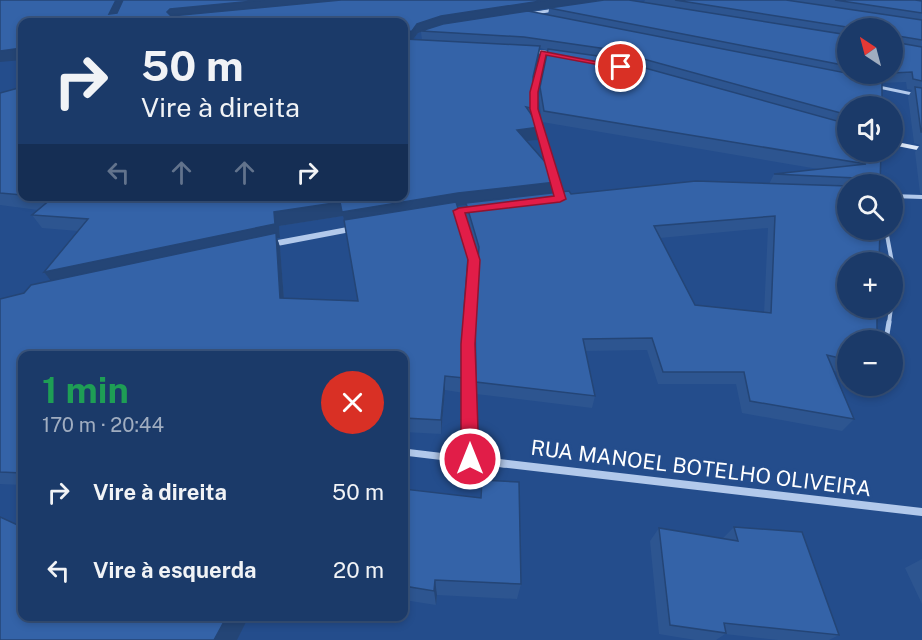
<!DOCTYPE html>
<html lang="pt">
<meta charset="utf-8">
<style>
:root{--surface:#1b3a69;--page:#24416f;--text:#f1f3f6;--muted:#a0adc0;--line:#39547d}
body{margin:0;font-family:"Public Sans",sans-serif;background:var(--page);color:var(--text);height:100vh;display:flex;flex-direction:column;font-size:22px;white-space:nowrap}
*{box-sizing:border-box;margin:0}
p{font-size:20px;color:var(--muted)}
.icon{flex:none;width:33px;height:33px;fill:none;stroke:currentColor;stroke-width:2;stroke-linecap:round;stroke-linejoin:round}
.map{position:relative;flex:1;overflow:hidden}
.details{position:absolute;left:18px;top:351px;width:390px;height:270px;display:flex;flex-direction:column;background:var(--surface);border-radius:12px;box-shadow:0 3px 9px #0003,0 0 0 2px var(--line)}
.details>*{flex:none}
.guide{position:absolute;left:18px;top:18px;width:390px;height:183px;border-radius:12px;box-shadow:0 3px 9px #0003,0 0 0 2px var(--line);background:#1b3a69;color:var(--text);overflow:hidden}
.needle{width:39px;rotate:324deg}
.controls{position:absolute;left:837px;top:18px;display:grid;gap:12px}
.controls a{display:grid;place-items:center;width:66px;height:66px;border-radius:50%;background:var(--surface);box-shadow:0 3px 9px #0003,0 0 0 2px var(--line);font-size:30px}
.pin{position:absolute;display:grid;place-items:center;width:51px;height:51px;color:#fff;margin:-26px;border:3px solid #fff;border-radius:50%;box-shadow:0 2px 6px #0007}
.me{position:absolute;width:66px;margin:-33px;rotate:0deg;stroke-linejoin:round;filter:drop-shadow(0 0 4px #0008)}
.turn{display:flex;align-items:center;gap:21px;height:126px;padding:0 24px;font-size:27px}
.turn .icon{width:78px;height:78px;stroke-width:2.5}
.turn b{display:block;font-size:42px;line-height:51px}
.lanes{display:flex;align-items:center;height:57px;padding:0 24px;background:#0003;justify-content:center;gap:30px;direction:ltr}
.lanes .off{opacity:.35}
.round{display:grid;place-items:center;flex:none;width:63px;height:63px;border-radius:32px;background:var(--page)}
.headline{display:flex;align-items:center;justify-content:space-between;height:102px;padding:0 24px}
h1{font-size:36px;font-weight:700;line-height:45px;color:#1e9e55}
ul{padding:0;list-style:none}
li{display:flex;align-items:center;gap:18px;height:78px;padding:0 24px}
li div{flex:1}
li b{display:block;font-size:22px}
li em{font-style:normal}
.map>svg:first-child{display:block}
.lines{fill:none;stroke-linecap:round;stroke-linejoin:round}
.service-far1{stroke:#b2c9eb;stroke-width:4}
.service{stroke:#b2c9eb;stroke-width:5}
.minor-far4{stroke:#b2c9eb;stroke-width:3}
.minor-far3{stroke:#b2c9eb;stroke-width:4.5}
.minor-far2{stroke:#b2c9eb;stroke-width:5}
.minor-far1{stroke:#b2c9eb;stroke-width:7}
.minor{stroke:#b2c9eb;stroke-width:8}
.tertiary{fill:#b2c9eb;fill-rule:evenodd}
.secondary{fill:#dde8f8;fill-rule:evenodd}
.wall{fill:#2d5590;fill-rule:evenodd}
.shaded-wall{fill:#244576}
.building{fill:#3463a8;stroke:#244576;stroke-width:1.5;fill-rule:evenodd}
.route{fill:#e11d48;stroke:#92132f;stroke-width:1.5}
.labels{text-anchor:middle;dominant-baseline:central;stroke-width:6;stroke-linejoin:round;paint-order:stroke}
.near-street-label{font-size:21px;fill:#fff;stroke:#244d8c}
</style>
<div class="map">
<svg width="922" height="640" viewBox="0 0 922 640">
<rect width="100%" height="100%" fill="#244d8c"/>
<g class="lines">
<g class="service-far1">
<path d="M886 230 892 262"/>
<path d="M889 323 891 308"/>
</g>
<path class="service" d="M886 340 889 322"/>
<g class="minor-far4">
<path d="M529 14 554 10"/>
<path d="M874 86 922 96"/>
<path d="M539 125C531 99 537 79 544 53"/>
</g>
<path class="minor-far3" d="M538 123 560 199"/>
<path class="minor-far2" d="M459 211 474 259 469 323"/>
<g class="minor-far1">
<path d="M470 322V460"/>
<path d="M404 452 504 464"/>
</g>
<path class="minor" d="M491 462 922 512"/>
<g class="tertiary">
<path d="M892 194 922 195V199L892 198Z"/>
<path d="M479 206H482V210L444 216 440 213 444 210Z"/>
<path d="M358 225 361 226V230L267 248 262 245 267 242Z"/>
</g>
<g class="secondary">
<path d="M524 48 563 53 566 55 563 57 522 51Z"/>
<path d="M892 141 922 147V151L892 145Z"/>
</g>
</g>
<g class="wall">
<path d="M0 0 597 1 644 2 645 0H922V194L920 193 915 152 920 145 914 143 908 97 912 90 907 89 906 82 882 83 848 106V152H881L880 184H848V308H878L848 340V375L834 371 854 419 842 431 742 413 736 384H658L647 350 586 351 595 396 592 408 476 394 474 318 478 257 465 215 466 205 457 206 469 245V260L464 321V393L445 390 441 434 404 432V356H22V485L0 484V299L24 293 51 281 44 272 78 231 42 228 32 215 38 210 0 205V93L22 87V196H404ZM549 9 548 15 530 12ZM848 28H892V74H848ZM421 32 422 40H413L418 33ZM540 48 547 50 539 98 542 122 818 169 774 174 769 184 571 194 554 193 527 141 538 140 540 127 534 119 535 109 534 82ZM343 216 358 301 284 299 280 247 277 238H280L279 226ZM768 228 764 313 695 305 660 238Z"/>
<path d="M404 489 521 584 517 599 437 595 436 605 404 600Z"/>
<path d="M734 527 839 635 829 640H778L725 634 716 640H695L659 634 650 541 659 528 722 539Z"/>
<path d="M922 559V604L905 568Z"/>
</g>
<g class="shaded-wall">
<path d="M116 0H124L114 22 109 14Z"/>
<path d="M264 0H345L174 18 167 12 170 9Z"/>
<path d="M547 0H597V1L441 25 421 31V32L418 33 412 41 404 43V32L417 24 441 16Z"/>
<path d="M540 46 539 57 532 89 533 77Z"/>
<path d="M22 48V60L0 62V51Z"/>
<path d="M540 127 538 140 516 142 517 130Z"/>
<path d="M556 182 554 195 458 206 345 225 343 216 279 226 280 238H277L280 247 285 313 54 285 44 272 274 212 340 202 458 193Z"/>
<path d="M469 245V260L464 323V308Z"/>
<path d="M445 376V390L441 434V420Z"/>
<path d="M435 580 437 595 436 605 434 591Z"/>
<path d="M227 616H249L237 640H214Z"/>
</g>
<g class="building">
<path d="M0 0H116L109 14 117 13 123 0H264L170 9 167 12 171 16 341 0H547L441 16 417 24 412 31 404 32V22H22V48L0 51Z"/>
<path d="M604 0H629L848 35V66L549 8Z"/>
<path d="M675 0H786L922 20V40L898 36 894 38V42L922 47V81L913 79 912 72 892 73V28H853Z"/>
<path d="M835 0H915L922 1V13Z"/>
<path d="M528 11 882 80V106H848V115L607 49 524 37 421 31 443 24Z"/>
<path d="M404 39 540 46 533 77 535 109 526 107 540 127 517 130 553 171 556 182 458 193 342 212 340 202 274 212 275 224 44 272 88 219 32 215 51 199 32 196H404Z"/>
<path d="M548 49 605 57 848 124V152H881L880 184H857L856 178 774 174 866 164 544 111 540 87Z"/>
<path d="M22 87V195L0 193V93Z"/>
<path d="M915 87 922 88V132H921Z"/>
<path d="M696 181 848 186V230H880L879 262H848V308H877V340H848V360L827 355 854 419 750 401 744 372H663L652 338 583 339 595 396 476 382 475 306 479 247 466 203 569 191 571 194ZM775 216 771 313 695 305 654 226Z"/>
<path d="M456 202 469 245 464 308V378L445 376 441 420 404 418V356H22V473L0 472V299L24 293 31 285 276 233 280 298 358 301 344 220Z"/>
<path d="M482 480 519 482 521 584 435 580 434 591 404 586V489L481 498Z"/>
<path d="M0 517 22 527V616H227L214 640H0Z"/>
<path d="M734 527 802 532 839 635 724 623 726 633 670 625 659 528 738 541Z"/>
</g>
<path class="route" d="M541 51 624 67 621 69 546 55 538 92V109L566 199 560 202 465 213 480 260 475 344 479 459 476 465 470 467 464 465 461 459V344L468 260 453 211 459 208 554 196 530 109V92Z"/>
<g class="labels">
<g class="near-street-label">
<text transform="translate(701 468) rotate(7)">RUA MANOEL BOTELHO OLIVEIRA</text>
</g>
</g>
</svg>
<div class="controls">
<a><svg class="needle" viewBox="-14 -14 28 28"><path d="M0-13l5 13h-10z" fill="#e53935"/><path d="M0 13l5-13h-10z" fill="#a0adc0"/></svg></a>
<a><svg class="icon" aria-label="sound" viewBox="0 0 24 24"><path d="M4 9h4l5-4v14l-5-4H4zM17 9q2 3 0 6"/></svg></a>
<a><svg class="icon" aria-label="search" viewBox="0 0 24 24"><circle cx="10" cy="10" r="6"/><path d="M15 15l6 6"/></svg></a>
<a>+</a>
<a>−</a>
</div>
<div class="pin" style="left:621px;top:67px;background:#d93025"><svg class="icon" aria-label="arrive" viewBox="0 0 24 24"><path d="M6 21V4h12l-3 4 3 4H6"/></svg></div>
<svg class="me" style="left:470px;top:459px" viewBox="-20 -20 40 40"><circle r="17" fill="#e11d48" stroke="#fff" stroke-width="3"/><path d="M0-11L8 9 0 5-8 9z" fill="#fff"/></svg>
<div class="guide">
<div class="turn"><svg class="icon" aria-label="right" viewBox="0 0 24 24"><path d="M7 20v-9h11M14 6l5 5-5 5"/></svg><div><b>50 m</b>Vire à direita</div></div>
<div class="lanes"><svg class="icon off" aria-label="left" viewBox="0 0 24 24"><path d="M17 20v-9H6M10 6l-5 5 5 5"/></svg><svg class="icon off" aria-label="ahead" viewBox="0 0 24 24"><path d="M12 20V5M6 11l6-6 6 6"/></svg><svg class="icon off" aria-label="ahead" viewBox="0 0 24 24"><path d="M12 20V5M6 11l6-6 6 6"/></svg><svg class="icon" aria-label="right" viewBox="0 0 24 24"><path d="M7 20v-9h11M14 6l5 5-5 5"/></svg></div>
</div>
<section class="details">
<div class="headline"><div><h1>1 min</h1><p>170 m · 20:44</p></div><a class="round" style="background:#d93025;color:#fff"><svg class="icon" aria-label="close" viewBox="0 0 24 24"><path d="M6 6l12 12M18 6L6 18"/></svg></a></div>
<ul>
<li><svg class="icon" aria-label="right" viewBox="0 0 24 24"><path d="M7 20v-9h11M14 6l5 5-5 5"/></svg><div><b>Vire à direita</b></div><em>50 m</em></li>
<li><svg class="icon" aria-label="left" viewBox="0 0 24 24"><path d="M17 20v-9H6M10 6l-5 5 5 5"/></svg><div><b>Vire à esquerda</b></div><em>20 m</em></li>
</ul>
</section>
</div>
